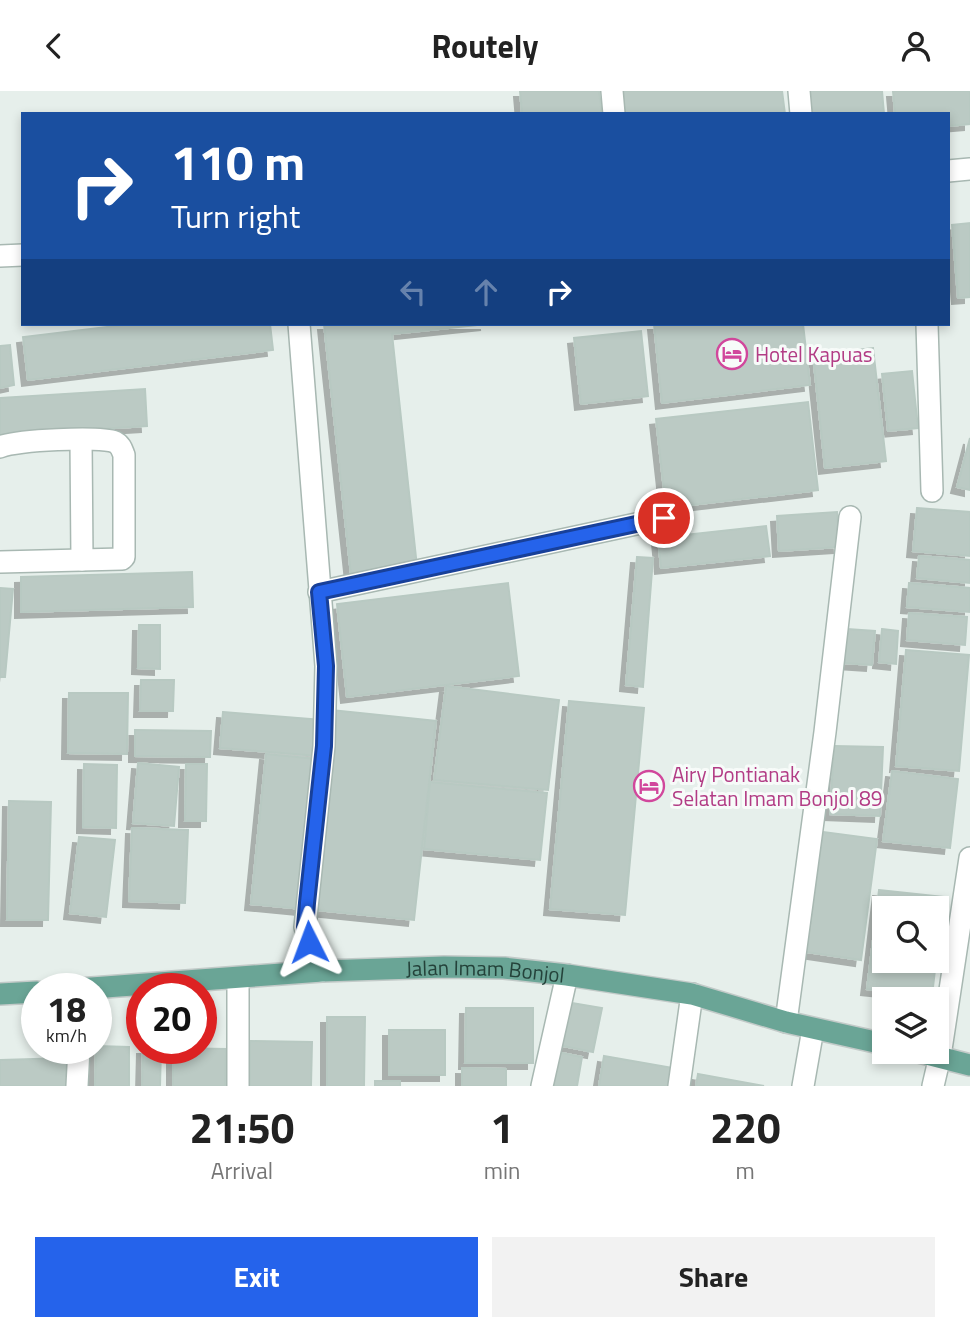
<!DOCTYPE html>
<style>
:root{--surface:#fff;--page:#f2f2f2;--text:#222;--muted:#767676;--accent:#2563eb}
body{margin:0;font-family:"Titillium Web",sans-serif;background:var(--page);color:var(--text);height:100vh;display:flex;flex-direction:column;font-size:26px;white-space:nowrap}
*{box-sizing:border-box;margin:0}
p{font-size:23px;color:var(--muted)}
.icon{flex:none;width:38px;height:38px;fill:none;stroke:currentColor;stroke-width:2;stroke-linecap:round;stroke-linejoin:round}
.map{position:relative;height:995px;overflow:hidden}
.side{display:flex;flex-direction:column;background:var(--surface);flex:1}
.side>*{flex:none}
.banner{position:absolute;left:21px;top:21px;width:929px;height:214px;border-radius:0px;box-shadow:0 4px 10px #0003;background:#1a4fa0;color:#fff;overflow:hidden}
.buttons{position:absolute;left:872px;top:805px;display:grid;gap:14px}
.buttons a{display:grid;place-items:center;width:77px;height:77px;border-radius:0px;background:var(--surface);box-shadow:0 4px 10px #0003;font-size:35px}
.speed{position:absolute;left:21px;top:882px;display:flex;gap:14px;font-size:35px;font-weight:700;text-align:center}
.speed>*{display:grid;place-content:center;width:91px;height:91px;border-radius:50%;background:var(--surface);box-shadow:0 4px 10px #0003;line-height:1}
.speed small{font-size:18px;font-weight:400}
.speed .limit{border:10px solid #d22;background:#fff;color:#111}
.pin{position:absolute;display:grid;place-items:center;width:60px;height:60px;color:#fff;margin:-30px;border:4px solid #fff;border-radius:50%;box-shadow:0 2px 7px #0007}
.me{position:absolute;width:77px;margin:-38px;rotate:357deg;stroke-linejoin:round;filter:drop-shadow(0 0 5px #0008)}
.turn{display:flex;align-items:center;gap:24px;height:147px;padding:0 35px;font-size:32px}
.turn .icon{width:91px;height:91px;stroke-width:2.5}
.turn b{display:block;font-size:49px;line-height:60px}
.lanes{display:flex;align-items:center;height:66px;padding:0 35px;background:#0003;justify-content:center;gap:35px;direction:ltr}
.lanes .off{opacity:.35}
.eta{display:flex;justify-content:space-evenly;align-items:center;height:119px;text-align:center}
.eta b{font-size:42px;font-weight:700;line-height:49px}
.cta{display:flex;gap:14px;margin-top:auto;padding:14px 35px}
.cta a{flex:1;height:80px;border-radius:0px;background:var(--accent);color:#fff;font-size:28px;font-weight:700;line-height:80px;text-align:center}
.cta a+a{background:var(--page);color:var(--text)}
header{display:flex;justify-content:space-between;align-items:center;height:91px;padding:0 35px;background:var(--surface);font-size:32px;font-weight:700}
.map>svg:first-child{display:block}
.building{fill:#bbcac4;stroke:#b8c9c2;stroke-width:2;filter:url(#shadow)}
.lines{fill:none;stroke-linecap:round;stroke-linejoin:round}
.minor-casing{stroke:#a8b8b2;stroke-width:24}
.major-casing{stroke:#c2cac8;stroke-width:24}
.minor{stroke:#fff;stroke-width:21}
.major{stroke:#6aa596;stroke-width:21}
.route-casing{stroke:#184099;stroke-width:18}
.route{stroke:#2563eb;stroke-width:12}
.labels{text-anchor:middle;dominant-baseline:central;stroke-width:6;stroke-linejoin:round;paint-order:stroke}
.hotel-label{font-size:21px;fill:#b23c85;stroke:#f7fbf9;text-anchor:start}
.street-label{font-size:21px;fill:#24423a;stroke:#f7fbf9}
</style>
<header><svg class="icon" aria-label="back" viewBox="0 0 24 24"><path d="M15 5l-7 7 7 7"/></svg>Routely<svg class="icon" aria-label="person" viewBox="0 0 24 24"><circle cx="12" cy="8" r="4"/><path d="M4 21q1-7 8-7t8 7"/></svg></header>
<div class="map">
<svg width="970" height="995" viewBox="0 0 970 995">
<defs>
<filter id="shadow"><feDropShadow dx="-6" dy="6" stdDeviation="0" flood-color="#0004"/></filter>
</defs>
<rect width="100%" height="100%" fill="#e6efeb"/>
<g class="building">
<path d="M520 0H599L602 23H522Z"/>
<path d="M622 0H782L785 23H625Z"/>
<path d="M804 0H882L884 23H806Z"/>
<path d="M893 0H970V33L948 35V23H895Z"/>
<path d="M970 132V206L958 207 952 134Z"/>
<path d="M132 233H270L273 259 28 289 23 246Z"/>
<path d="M324 233H487L392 243 417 476 351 484Z"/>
<path d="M654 233H803L810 294 662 312Z"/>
<path d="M641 240 648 305 581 313 574 247Z"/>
<path d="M10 254 14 294 0 297V255Z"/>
<path d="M873 257 886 370 825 377 813 264Z"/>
<path d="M912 280 918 337 888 340 882 283Z"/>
<path d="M145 298 147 335 0 344V307Z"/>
<path d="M808 311 818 399 666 417 656 328Z"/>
<path d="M970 347V399L957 396Z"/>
<path d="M917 417 970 421V465L913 460Z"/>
<path d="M837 421 839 456 779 460 777 425Z"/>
<path d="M766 435 770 465 661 477 658 447Z"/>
<path d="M919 465 970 469V492L917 487Z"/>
<path d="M637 466 653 467 643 596 626 594Z"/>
<path d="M192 481 193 516 21 521V486Z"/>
<path d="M508 492 519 585 347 606 337 513Z"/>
<path d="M909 492 970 497V521L907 516Z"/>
<path d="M0 497 13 498 5 586H0Z"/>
<path d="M909 522 967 526 965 554 907 549Z"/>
<path d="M139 534H160V578L138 577Z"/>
<path d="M847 538 875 540 872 574 844 572Z"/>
<path d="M882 538 898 540 896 573 879 571Z"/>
<path d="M906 559 969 564 959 680 896 675Z"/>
<path d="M141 589H174L173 620H140Z"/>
<path d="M446 595 559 609 548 699 434 689Z"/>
<path d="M69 602H128L127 663 68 662Z"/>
<path d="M569 610 644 617 625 824 550 818Z"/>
<path d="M331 619 436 630 414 829 308 818Z"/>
<path d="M223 621 322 629 318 665 220 657Z"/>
<path d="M135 639 211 640 210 666 135 665Z"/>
<path d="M834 655 883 656 880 725 830 723Z"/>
<path d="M266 663 317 668 302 818 251 813Z"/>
<path d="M138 672 179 676 174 735 133 732Z"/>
<path d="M84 673 117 674 116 737 83 736Z"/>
<path d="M186 673H207L206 730H185Z"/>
<path d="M892 680 958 688 950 757 883 750Z"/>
<path d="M430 691 547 702 540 769 424 758Z"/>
<path d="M9 710 51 711 48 829H7Z"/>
<path d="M132 737 188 739 185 812 129 810Z"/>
<path d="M823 741 877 748 861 869 806 861Z"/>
<path d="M79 746 115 749 106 826 70 822Z"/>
<path d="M879 799 943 806 936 866V817H884V870H936L932 905 867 898Z"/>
<path d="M566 911 602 917 593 961 558 954Z"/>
<path d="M466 917H533V972H465Z"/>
<path d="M327 926H365L364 995H327Z"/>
<rect x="389" y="939" width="56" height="45"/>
<path d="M250 950 312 951 311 995H250Z"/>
<path d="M96 955 129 956V995H95Z"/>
<path d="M143 957H161L160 995H142Z"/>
<path d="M173 957 226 958 225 995H173Z"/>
<path d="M557 961 582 966 577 995H550Z"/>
<path d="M604 965 673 977 669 995H599Z"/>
<path d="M66 967 67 995H0V969Z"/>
<path d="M462 977 506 978V995H462Z"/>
<path d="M698 983 764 995H696Z"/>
<rect x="375" y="990" width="25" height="5"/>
</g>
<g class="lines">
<g class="minor-casing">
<g id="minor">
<path d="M612 0 614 23"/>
<path d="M799 0 801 23"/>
<path d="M948 80 970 78"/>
<path d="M0 165 23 164"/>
<path d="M299 233 326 575 324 655 305 836 313 865 322 880"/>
<path d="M927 233 932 400"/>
<path d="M81 349 82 469"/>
<path d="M0 356C15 349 100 345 115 351 121 354 122 359 124 364V466L122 468 0 471"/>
<path d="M319 501 664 427"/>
<path d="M238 887V995"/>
<path d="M786 931 825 641 850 426"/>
<path d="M77 995 79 957"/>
<path d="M542 995 567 884"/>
<path d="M679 995 692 903"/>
<path d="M803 995 813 938"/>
<path d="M933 995 940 965 970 767"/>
</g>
</g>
<g class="major-casing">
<g id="major">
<path id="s1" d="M78 898 322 880 444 876 504 877 567 884 692 903 786 931 884 953"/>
<path d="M0 903 37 901"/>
<path d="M919 961 970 974"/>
</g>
</g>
<use href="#minor" class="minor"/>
<use href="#major" class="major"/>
</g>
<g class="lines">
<g class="route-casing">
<path id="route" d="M309 851 305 836 307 812 324 655 326 575 319 501 664 427"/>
</g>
<use href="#route" class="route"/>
</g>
<defs>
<g id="hotel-ring" transform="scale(1.575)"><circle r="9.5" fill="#f7fbf9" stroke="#d1479c" stroke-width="1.5"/><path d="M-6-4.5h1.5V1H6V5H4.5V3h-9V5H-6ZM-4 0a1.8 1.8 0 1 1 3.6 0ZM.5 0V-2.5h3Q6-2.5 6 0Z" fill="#d1479c"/></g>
</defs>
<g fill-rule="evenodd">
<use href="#hotel-ring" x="732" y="263"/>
<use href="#hotel-ring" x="649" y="695"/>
</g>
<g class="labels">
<g class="hotel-label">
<text x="755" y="263">Hotel Kapuas</text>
<text x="672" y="683">Airy Pontianak<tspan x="672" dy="24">Selatan Imam Bonjol 89</tspan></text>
</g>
<g class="street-label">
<text stroke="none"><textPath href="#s1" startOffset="408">Jalan Imam Bonjol</textPath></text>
</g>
</g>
</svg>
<div class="buttons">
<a><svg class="icon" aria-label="search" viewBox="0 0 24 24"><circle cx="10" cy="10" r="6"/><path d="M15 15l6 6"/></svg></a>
<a><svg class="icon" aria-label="layers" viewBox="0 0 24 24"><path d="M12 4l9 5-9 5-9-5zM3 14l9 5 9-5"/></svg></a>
</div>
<div class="speed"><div>18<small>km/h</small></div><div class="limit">20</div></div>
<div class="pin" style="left:664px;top:427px;background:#d93025"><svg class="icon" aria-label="arrive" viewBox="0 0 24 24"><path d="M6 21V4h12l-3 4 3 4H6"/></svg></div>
<svg class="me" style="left:309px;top:851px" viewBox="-20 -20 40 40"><path d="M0-17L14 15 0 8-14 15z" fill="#2563eb" stroke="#fff" stroke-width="4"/></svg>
<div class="banner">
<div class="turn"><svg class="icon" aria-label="right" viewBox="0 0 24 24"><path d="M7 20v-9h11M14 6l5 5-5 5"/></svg><div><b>110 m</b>Turn right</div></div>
<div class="lanes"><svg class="icon off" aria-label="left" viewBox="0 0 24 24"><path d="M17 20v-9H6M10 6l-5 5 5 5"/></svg><svg class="icon off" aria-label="ahead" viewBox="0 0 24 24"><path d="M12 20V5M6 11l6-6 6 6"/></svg><svg class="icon" aria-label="right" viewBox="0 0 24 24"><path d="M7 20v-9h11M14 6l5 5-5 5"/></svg></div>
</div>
</div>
<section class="side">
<div class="eta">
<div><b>21:50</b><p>Arrival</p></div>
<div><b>1</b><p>min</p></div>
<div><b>220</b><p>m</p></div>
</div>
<div class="cta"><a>Exit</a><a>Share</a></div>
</section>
